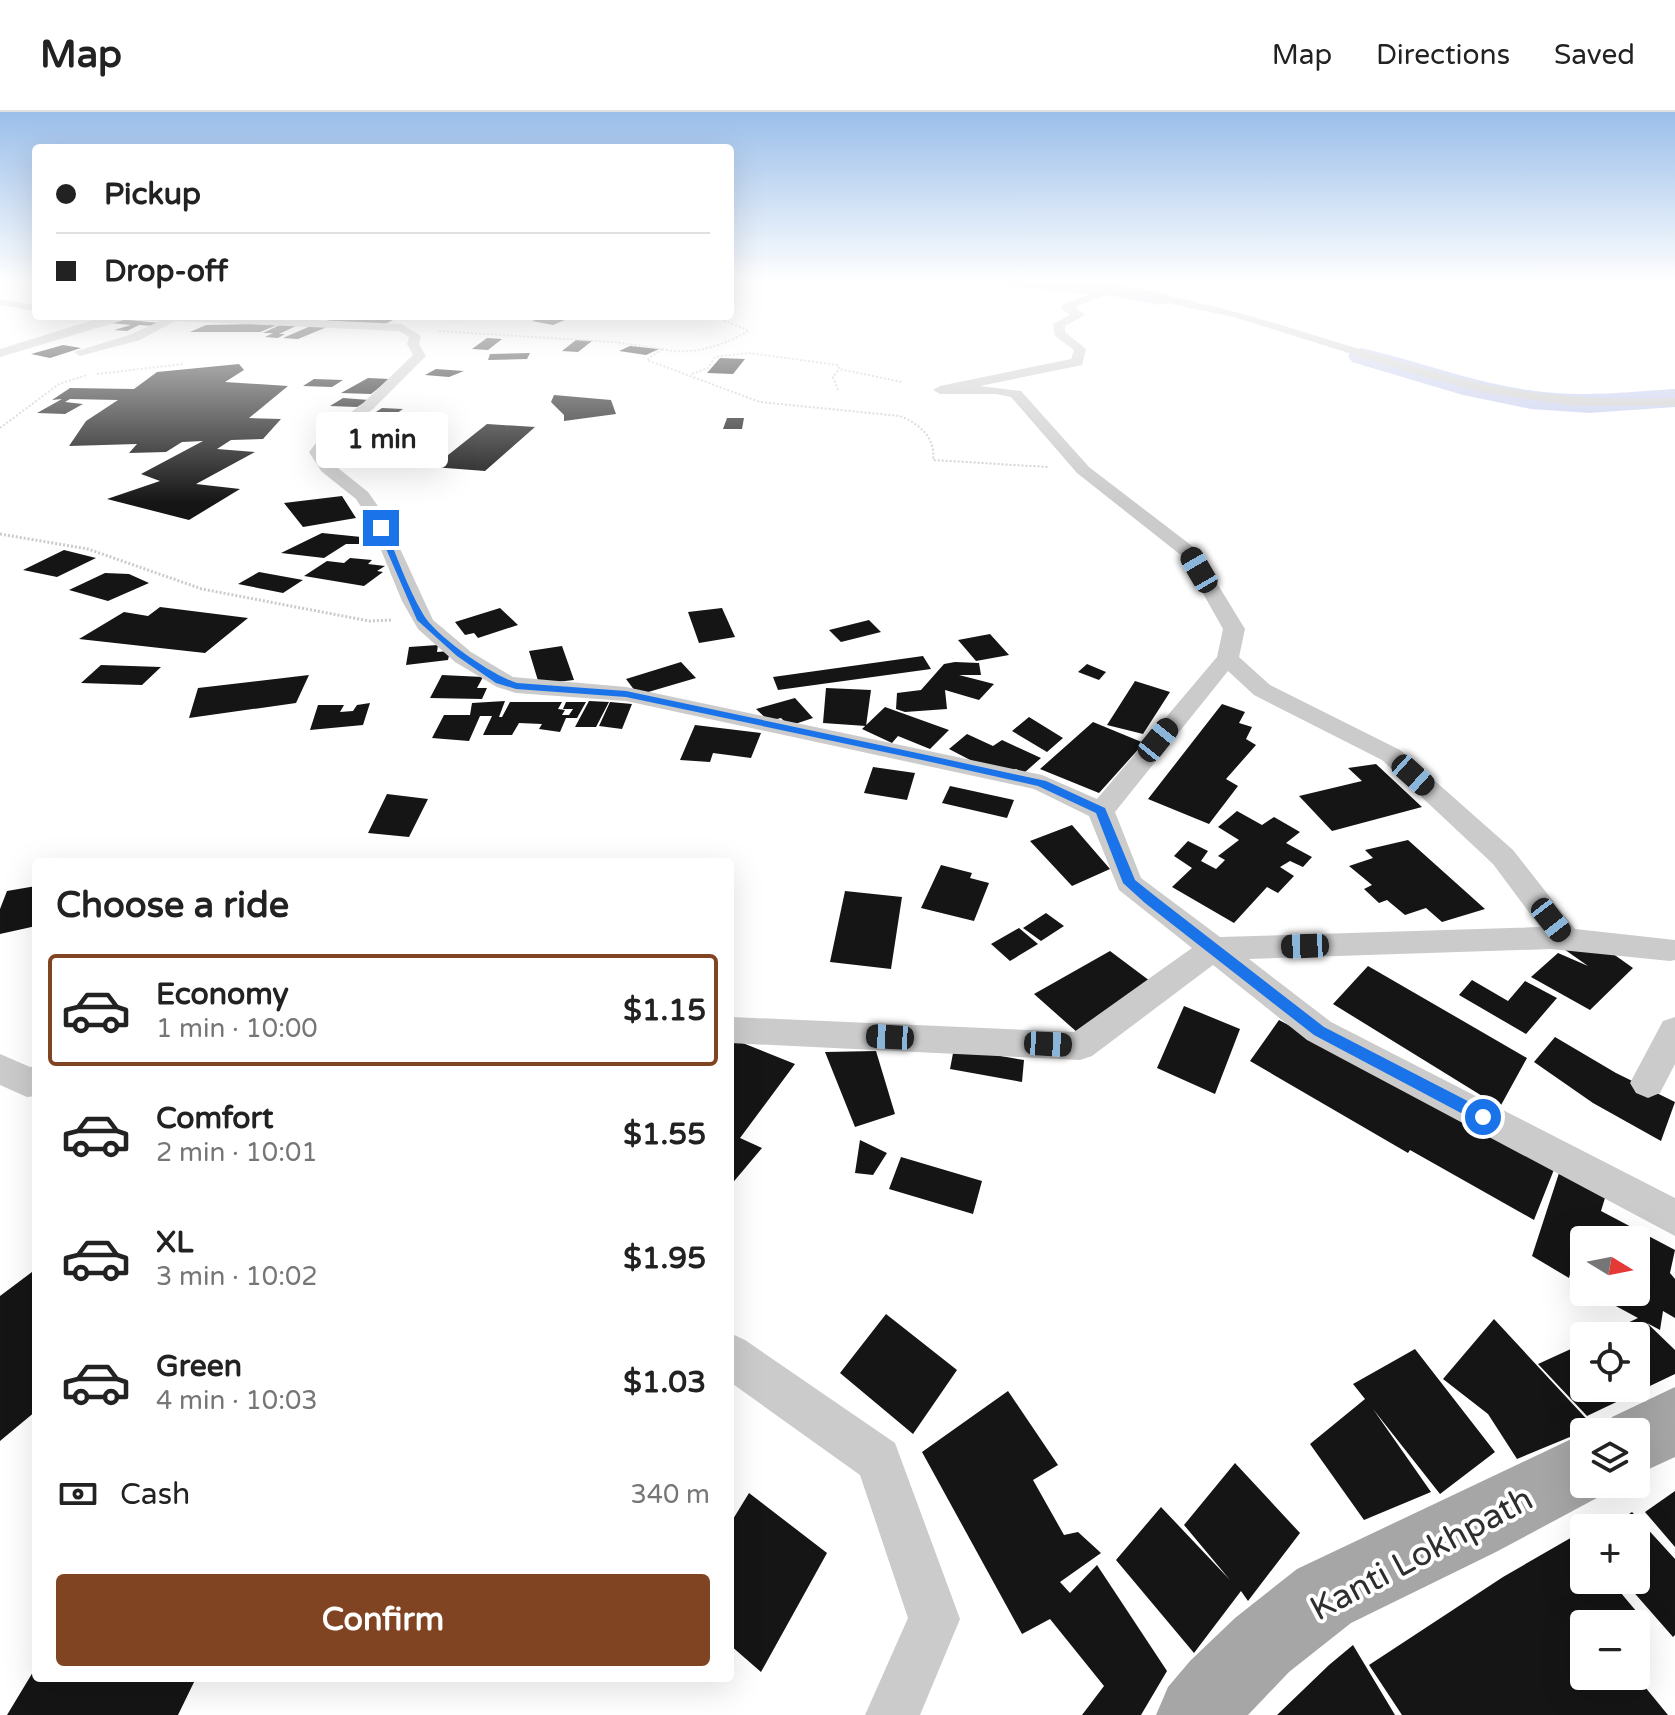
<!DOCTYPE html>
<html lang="en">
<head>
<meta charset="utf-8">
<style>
  :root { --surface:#fff; --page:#f2f2f2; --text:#222; --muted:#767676; --line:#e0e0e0; --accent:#804422 }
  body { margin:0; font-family:"Varela Round",sans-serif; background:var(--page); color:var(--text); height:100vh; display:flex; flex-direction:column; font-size:30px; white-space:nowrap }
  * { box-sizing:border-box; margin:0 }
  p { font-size:26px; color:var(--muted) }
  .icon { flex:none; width:44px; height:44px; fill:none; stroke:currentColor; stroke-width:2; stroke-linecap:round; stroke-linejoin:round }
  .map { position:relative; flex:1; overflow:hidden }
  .details { position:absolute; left:32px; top:746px; width:702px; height:824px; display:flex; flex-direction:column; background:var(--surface); border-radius:8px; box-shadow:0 8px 32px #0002 }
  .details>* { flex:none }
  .guide { position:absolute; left:32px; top:32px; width:702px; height:176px; border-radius:8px; box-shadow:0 8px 32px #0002; display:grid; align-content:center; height:176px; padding:0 24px; background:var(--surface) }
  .needle { width:52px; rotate:100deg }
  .tools { position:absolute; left:1570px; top:1114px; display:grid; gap:16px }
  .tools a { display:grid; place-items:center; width:80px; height:80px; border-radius:8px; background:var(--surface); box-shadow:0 8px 32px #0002; font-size:40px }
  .end { position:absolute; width:36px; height:36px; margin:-18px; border:10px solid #1a73e8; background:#fff; box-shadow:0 0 0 4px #fff }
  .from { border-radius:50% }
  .bubble { position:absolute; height:56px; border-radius:8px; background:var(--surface); box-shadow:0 8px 32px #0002; font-size:26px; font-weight:700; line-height:56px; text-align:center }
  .car { position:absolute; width:24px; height:48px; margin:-24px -12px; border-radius:10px; box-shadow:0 0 6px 2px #0007; background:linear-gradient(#222 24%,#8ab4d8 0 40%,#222 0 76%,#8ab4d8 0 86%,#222 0) }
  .guide b { display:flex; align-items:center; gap:28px; height:76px; font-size:30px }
  .guide b+b { border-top:2px solid var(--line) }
  .guide i { width:20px; height:20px; background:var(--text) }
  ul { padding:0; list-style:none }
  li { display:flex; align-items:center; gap:24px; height:112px; margin:0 16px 12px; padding:0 8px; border:4px solid transparent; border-radius:8px }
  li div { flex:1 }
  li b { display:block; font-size:30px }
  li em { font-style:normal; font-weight:700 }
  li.active { border-color:var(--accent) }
  li>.icon { width:72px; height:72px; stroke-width:1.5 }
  h2 { padding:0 24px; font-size:36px; line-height:96px }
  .pay { display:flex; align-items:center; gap:20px; height:88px; padding:0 24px; font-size:30px }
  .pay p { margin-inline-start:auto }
  .cta { display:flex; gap:16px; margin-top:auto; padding:16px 24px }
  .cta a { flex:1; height:92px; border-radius:8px; background:var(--accent); color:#fff; font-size:32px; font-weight:700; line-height:92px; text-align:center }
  header { display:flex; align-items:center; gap:48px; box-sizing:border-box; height:112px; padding:0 40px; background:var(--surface); border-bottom:2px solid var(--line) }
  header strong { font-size:38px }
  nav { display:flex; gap:44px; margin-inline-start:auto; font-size:28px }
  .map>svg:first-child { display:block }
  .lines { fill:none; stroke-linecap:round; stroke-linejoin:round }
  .river { fill:#c5ccee; fill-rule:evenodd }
  .building { fill:#151515 }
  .path-far1 { stroke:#cbcbcb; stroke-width:2; stroke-dasharray:2 2; stroke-linecap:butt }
  .path { stroke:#cbcbcb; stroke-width:3; stroke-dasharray:2 2; stroke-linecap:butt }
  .minor { fill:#cbcbcb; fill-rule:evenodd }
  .primary { fill:#a6a6a6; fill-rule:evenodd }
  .route { fill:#1a73e8 }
  .labels { text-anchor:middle; stroke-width:8; stroke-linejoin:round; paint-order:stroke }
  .near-street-label { font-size:34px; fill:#2e2e2e; stroke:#fff }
</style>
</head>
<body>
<header>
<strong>Map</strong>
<nav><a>Map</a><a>Directions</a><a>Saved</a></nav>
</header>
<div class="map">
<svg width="1675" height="1603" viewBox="0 0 1675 1603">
  <rect width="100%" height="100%" fill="#fff"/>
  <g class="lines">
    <!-- river -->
    <path class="river" d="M997,167H1078L1167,181L1171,186L1167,191L1159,193L1113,184L1008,174L1000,172Z
      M1362,236C1418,249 1471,270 1528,278C1577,286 1626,280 1675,277V295L1589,301L1531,297L1463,283L1352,250L1348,244L1352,238Z"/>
  </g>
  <!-- building -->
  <path class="building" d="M336,204H362L359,206L393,208L385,212L327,209Z
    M549,204H565L572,205L553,213L532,209Z
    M121,207L148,210L163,211L154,214L139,213L127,219L114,218L131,213L110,211Z
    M262,212L277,213L260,220H190L206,213Z
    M280,213L296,214L279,222H285L278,226L265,225L273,221H263Z
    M313,213L327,215L298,227L283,226Z
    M487,226L502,227L488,238L472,237Z
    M576,228L592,229L578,240L562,239Z
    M63,233L81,236L50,246L31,242Z
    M630,234L640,235L659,237L646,243L619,239Z
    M530,241L527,247L488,248L490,242Z
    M720,246L745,247L733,262L707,261Z
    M239,252L244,258L225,270L288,274L249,306L281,307L263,327L231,328L217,337L255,340L196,372L240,377L189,408L107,387L160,369L141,362L203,329L182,330L166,340L129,341L137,332L69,334L86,309L118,288L70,287L65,290L83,292L65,302L37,301L62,287L52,288L70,276L134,277L157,260Z
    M436,257L464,259L449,265L425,263Z
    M368,266L390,267L371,282L341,281Z
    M314,267L343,268L332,275L303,274Z
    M554,283L611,288L616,302L564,309V303L551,290Z
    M343,286L369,288L357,295L330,294Z
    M382,296L403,297L361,326L338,325Z
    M727,306H744L742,317H723Z
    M487,312L535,315L485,359L433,355Z
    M422,318L445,319L431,331L407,329Z
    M343,340L340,343L365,345L362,352L329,353L327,341Z
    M342,384L356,406L303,415L284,391Z
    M322,421L371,426L362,432H346L324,446L281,441Z
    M64,438L96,446L57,465L23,458Z
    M350,446L372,448L368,452L385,454L377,459L383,460L364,474L304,464L327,449L344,451Z
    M259,460L303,468L283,481L238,472Z
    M105,461L129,462L149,471L108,489L69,478Z
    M160,495L248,506L205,541L79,527L124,500L148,504Z
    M500,496L518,513L478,526L474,521L465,523L455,510Z
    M722,496L735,525L699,531L688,500Z
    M869,508L881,520L841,530L829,518Z
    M990,522L1009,543L976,549L958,528Z
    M438,533L437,540L450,539L448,548L406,553L409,535Z
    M562,534L574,568L539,572L529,539Z
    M923,544L931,557L778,578L773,565Z
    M681,550L696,566L638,583L626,567Z
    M955,550L979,551L981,563H959L994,572L979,588L945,578L947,597L905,600L896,597L897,581L921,578L944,552Z
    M1087,552L1106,560L1099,568L1078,560Z
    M101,553L161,555L142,573L81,571Z
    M309,563L296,591L189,606L198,576Z
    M442,563L483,565L477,576H487L482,587L430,586Z
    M1135,569L1170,580L1143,622L1107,613Z
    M826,576L871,578L866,614L823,611Z
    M795,586L813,606L789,614L781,606L769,609L756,597Z
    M505,589L499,605H502L510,590H562L558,597L565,598L562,603H569L573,597H563L566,590H586L577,606H566L560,620L539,617L542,612L519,611L512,623H483L492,604H480L469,629L432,626L444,603H470L472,591Z
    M589,589L609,590L596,615H575Z
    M610,590L632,592L622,617L599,614Z
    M370,591L363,613L310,618L318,593H344L340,600L353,599L357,593Z
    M1222,592L1245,600L1239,611L1252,615L1246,627L1256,633L1226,667L1238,674L1209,712L1148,687Z
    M885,595L949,618L930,637L898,624L892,631L862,617Z
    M1029,605L1063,626L1047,640L1012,619Z
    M1093,610L1144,631L1099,681L1040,657Z
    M695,613L761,621L751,646L713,641L710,650L680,648Z
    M967,622L993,634L1002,628L1041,646L1024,661L1016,657L1005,660L974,650L949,637Z
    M1376,652L1422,695L1332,719L1299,684L1362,669L1348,656Z
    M873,655L915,661L907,688L864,681Z
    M950,674L1014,688L1007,706L942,691Z
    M387,682L428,687L409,725L368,721Z
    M1237,699L1262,713L1274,705L1300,720L1286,731L1312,745L1303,755L1290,749L1280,755L1294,764L1278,781L1267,775L1234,811L1172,775L1192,756L1174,744L1188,729L1208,739L1201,749L1216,757L1225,748L1218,744L1239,728L1218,715Z
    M1072,713L1110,757L1072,774L1030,729Z
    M1408,728L1485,797L1442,810L1426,796L1405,803L1387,788L1379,791L1364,777L1372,773L1349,754L1373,746L1365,738Z
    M941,753L972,761L970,766L989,771L974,809L921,796Z
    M36,774V814L0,822V797L7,779Z
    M845,779L902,785L891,857L830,850Z
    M1046,801L1064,814L1041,829L1023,816Z
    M1019,816L1038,832L1010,849L991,832Z
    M1602,834L1633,856L1590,898L1531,865L1558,841L1588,854L1561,835Z
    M1110,839L1154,872L1078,921L1034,882Z
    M1368,854L1527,946L1500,995L1333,892Z
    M1472,868L1508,889L1525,869L1557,886L1526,922L1459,883Z
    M1184,894L1240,917L1215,982L1157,956Z
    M1279,908L1555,1055L1534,1108L1410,1038L1408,1041L1250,949Z
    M1555,925L1616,961L1675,990L1661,1029L1593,991L1534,950Z
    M730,926L795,952L740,1026L762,1036L730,1074Z
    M954,936L1024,948L1022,970L950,957Z
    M876,939L895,1002L855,1015L825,940Z
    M860,1028L887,1041L873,1063L855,1061Z
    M901,1045L982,1069L973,1102L889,1077Z
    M1559,1061L1605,1086L1601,1099L1675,1138L1670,1161L1675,1167V1206L1663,1199L1660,1218L1647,1211L1675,1238V1262L1587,1304L1538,1252L1584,1231V1276H1636V1224H1600L1638,1206L1590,1180H1636V1128H1587L1580,1125L1569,1166L1532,1144Z
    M36,1157V1299L0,1329V1184Z
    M886,1202L957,1258L913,1322L840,1261Z
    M1494,1207L1594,1315L1517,1347L1488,1302L1443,1267Z
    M1415,1237L1495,1340L1440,1382L1373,1297L1431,1380L1364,1408L1310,1332L1365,1287L1353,1272Z
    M1008,1279L1058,1353L1033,1368L1064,1423L1078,1420L1101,1441L1060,1470L1070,1481L1097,1453L1167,1559L1141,1603H1082L1104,1574L1050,1507L1022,1522L922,1340Z
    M1235,1351L1300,1421L1248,1489L1241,1479L1194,1541L1116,1448L1161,1395L1230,1468L1184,1413Z
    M1675,1379V1435L1645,1400Z
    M749,1381L827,1441L761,1560L730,1533V1412Z
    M1632,1400L1675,1447V1523L1673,1525L1623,1468H1636V1416H1609Z
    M1574,1424L1584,1436V1468H1610L1642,1506L1638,1512H1584V1564H1636L1668,1603H1402L1369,1553L1503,1465Z
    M1353,1533L1395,1603H1277L1329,1553Z
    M36,1555V1566H196L178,1603H7Z"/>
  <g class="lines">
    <!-- path-far1 -->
    <path class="path-far1" d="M455,208L466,204
      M439,219L614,230L662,237L647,248L760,290L900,304C919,312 936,325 933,348L1048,355
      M662,237C693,244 721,234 749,219L714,204
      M97,262L183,252
      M692,262L708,256L715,245L749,241L838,253L839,257L902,270
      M838,278L833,265L839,257
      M0,316L59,272L87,263"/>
    <!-- path -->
    <path class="path" d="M0,422L88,437L202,477L369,509L392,508"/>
    <!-- minor -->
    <path class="minor" d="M1029,167C1065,165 1102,172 1136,178C1247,196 1350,238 1458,266C1530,284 1601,289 1675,286V294H1577L1486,281L1418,263L1234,205L1122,182L1113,180L1075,195L1085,203L1065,214V220L1086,237L1082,253L980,274L1021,279L1089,355L1196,437L1245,517L1239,545L1270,573L1400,638L1513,738L1575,817L1675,828V848L1670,849L1551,837L1249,847L1331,910L1675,1086V1124L1307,928L1213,853L1092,944L1080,948L730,931L732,905L1074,920L1192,836L1119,778L1089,704L1034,677L626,589L516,581L497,575L455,550L418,517L402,489L367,404L356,387L321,359L309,340L324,321L363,291L413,243L407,232L409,225L399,219L175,209L140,228L80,244L74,240L132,222L160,209L124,208L0,245V237L106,204H224L402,212L421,224L419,232L426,244L373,297L334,327L325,340L333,352L368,380L385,404L433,508L471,540L513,565L626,575L1042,663L1097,687L1217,545L1223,517L1182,444L1077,361L1011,285L996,282H940L933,278L940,274L1071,247L1074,238L1055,224L1053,212L1070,203L1062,197V193L1099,178ZM1228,559L1254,583L1382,648L1493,752L1540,815L1220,825L1141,766L1115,700Z
      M0,187L36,193V199L0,193Z
      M1675,905V952L1660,981L1648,986L1636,981L1630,971L1663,909Z
      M0,942L30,955L36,954V984L27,985L0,973Z
      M730,1221L745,1228L895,1331L960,1507L920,1603H865L908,1506L860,1363L730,1270Z"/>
    <!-- primary -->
    <path class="primary" d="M1675,1275V1345L1636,1363V1320H1606L1612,1305Z
      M1584,1321V1372H1612L1608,1380L1496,1440L1351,1511L1289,1560L1248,1603H1156L1168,1575L1190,1549L1235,1506L1297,1457Z"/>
  </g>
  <!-- sky -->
  <linearGradient id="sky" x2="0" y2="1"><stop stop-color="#9abeea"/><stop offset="0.43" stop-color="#fff"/><stop offset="1" stop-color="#fff" stop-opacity="0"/></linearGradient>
  <rect width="1675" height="391" fill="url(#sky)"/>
  <!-- route -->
  <path class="route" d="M381,414L385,416C397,444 407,475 423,502C435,524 493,564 517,571L626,579L922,642L1046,669L1105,696L1135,768L1155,784L1324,915L1489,1000V1010H1478L1314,923L1145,791L1123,771L1096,701L1038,674L922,648L626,585L516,577L496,571L457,544L417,508L377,416Z"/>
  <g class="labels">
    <!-- near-street labels -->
    <g class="near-street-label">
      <text transform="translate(1421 1441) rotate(-28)" y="12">Kanti Lokhpath</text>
    </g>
  </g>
</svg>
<div class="tools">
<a><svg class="needle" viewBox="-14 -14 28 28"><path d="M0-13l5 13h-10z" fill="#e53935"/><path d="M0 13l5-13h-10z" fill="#767676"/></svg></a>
<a><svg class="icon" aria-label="locate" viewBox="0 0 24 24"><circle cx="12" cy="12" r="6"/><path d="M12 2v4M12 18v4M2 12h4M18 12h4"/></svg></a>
<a><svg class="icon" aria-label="layers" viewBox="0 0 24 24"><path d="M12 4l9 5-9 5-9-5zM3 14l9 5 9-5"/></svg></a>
<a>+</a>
<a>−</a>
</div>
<i class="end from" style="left:1483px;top:1005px"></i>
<i class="end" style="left:381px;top:416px"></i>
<div class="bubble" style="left:316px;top:300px;width:132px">1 min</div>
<i class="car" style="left:1199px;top:458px;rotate:330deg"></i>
<i class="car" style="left:1158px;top:628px;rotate:39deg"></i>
<i class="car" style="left:1413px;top:663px;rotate:132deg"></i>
<i class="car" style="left:1551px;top:808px;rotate:142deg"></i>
<i class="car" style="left:1305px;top:834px;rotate:268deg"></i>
<i class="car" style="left:890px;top:925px;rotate:273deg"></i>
<i class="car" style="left:1048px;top:932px;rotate:93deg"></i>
<div class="guide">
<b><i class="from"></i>Pickup</b>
<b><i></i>Drop-off</b>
</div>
<section class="details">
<h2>Choose a ride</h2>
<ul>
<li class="active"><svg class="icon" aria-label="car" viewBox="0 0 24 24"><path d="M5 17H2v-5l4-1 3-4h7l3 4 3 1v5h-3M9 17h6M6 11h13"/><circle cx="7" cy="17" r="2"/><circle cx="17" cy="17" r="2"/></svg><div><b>Economy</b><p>1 min · 10:00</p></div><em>$1.15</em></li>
<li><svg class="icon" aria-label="car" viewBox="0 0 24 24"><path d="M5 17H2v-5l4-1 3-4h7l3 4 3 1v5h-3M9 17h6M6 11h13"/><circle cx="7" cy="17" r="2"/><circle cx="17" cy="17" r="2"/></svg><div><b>Comfort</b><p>2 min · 10:01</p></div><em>$1.55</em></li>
<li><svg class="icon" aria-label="car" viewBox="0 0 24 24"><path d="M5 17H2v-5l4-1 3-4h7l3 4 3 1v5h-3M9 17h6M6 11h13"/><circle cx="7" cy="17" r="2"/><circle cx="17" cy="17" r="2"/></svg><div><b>XL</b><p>3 min · 10:02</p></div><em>$1.95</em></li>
<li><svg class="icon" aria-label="car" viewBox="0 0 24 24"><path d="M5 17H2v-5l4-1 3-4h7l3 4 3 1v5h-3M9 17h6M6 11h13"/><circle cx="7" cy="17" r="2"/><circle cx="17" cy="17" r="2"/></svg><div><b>Green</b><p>4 min · 10:03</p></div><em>$1.03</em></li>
</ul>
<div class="pay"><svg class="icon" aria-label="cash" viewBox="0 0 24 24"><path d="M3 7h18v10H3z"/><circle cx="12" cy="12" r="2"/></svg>Cash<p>340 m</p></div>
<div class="cta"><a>Confirm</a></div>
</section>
</div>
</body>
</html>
